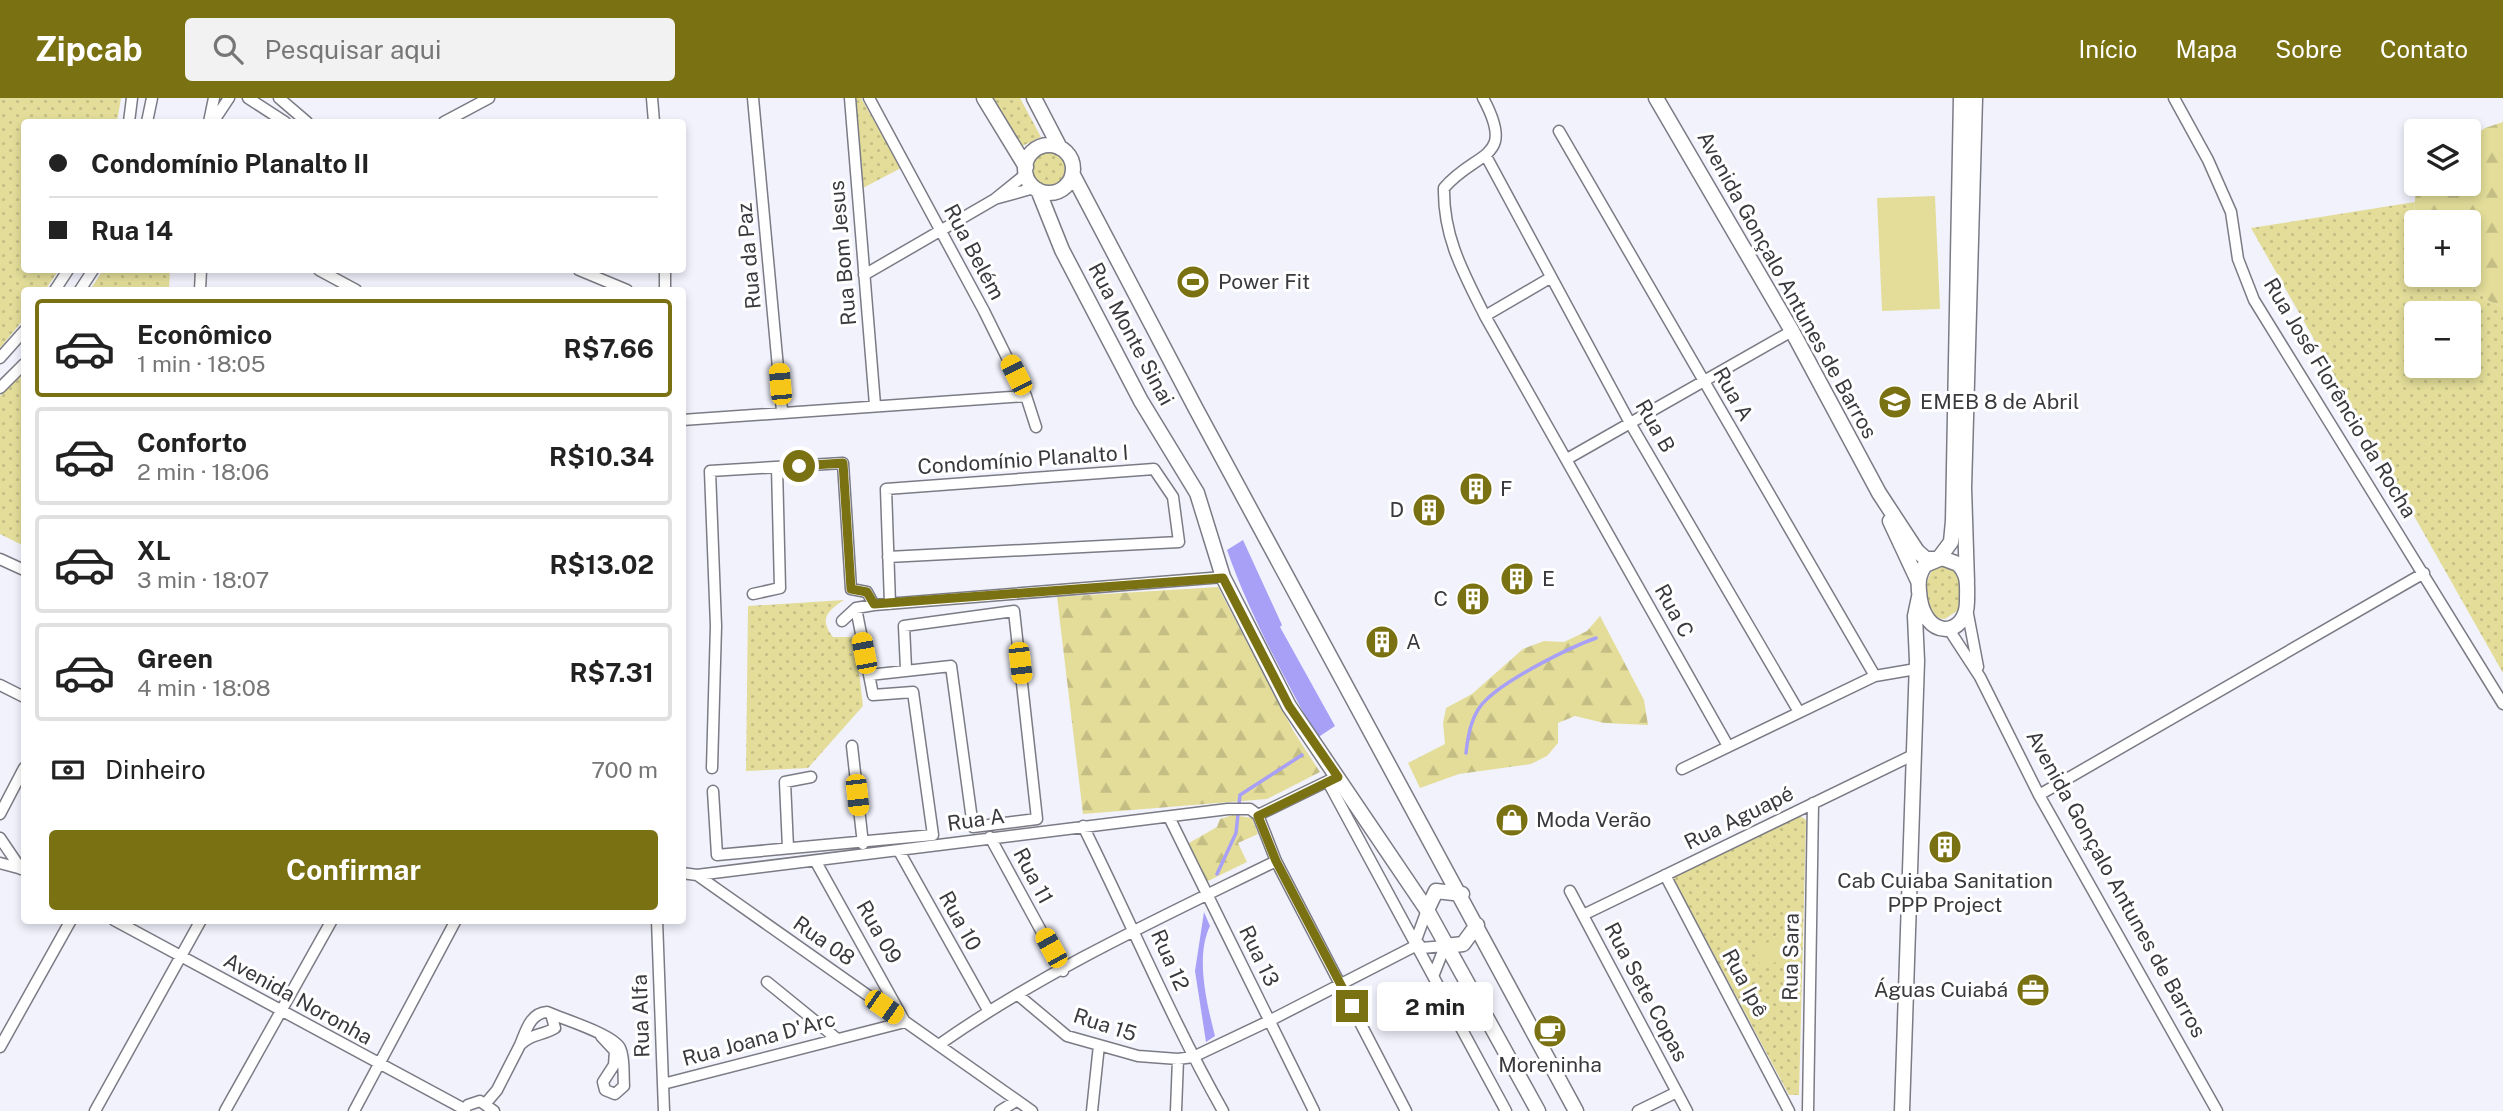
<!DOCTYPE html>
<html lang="pt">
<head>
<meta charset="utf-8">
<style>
  :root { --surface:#fff; --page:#f2f2f2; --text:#222; --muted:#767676; --line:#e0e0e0; --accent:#7a7112 }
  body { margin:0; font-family:"Public Sans",sans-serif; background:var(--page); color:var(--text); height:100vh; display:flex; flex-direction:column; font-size:26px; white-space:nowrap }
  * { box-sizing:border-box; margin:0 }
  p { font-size:23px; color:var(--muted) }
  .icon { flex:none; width:38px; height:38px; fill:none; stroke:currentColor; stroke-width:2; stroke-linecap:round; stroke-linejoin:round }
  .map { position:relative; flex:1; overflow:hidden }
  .drawer { position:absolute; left:21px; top:189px; width:665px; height:637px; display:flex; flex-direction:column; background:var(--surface); border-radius:7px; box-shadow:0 4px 10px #0003 }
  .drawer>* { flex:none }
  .guide { position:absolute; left:21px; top:21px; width:665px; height:154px; border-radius:7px; box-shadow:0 4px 10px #0003; display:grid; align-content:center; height:154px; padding:0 28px; background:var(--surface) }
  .fabs { position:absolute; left:2404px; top:21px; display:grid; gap:14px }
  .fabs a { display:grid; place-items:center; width:77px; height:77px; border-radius:7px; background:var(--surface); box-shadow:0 4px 10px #0003; font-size:35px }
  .end { position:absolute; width:32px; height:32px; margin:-16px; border:9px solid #7a7112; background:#fff; box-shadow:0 0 0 4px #fff }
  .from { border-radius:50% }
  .bubble { position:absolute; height:49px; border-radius:7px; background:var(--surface); box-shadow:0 4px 10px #0003; font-size:23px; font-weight:700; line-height:49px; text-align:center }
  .car { position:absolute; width:21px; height:42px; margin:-21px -10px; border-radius:9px; box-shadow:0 0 5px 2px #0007; background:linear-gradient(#f5c518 24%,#345 0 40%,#f5c518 0 76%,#345 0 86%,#f5c518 0) }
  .guide b { display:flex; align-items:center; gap:24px; height:66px; font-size:26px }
  .guide b+b { border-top:2px solid var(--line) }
  .guide i { width:18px; height:18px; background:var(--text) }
  ul { padding:12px 0 0; list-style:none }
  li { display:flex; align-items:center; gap:21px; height:98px; margin:0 14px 10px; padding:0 14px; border:4px solid var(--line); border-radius:7px }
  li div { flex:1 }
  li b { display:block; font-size:26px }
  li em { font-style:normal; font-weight:700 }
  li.on { border-color:var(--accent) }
  li>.icon { width:63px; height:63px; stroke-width:1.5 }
  .pay { display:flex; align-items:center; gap:18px; height:77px; padding:0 28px; font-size:26px }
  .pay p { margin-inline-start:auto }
  .button { display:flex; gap:14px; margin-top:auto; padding:14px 28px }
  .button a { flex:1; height:80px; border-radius:7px; background:var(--accent); color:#fff; font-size:28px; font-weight:700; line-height:80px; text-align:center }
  header { display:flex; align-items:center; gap:42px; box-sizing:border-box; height:98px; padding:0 35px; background:var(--accent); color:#fff }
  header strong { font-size:33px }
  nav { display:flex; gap:38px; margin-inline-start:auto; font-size:24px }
  .search { width:490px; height:63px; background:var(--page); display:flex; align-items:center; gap:18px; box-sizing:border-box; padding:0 24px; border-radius:7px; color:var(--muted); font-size:26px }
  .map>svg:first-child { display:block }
  .grass { fill:url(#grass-dots); fill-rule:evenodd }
  .forest { fill:url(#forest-firs) }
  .garden { fill:#e3dd99 }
  .water { fill:#a7a0f6 }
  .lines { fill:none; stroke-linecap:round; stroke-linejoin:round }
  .stream { stroke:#a7a0f6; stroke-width:3.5 }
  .minor-casing { stroke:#7b7b85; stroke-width:13 }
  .major-casing { stroke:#7b7b85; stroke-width:17 }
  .minor { stroke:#fff; stroke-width:10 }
  .major { stroke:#fff; stroke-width:14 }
  .route { stroke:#7a7112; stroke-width:9 }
  .labels { text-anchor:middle; stroke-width:6; stroke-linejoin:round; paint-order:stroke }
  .street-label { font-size:21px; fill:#39393e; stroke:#fff }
  .poi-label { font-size:21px; fill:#39393e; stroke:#fff; text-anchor:start }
</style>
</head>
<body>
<header>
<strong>Zipcab</strong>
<div class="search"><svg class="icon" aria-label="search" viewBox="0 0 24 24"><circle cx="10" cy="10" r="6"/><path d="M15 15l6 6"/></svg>Pesquisar aqui</div>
<nav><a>Início</a><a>Mapa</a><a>Sobre</a><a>Contato</a></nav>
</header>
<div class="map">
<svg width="2503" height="1013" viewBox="0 0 2503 1013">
  <defs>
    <pattern id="grass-dots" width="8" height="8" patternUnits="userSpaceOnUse" patternTransform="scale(1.75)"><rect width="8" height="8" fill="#e3dd99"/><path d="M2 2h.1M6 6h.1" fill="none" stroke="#c4be85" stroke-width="1.8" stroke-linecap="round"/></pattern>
    <pattern id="forest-firs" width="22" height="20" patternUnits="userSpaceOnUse" patternTransform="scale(1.75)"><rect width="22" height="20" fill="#e3dd99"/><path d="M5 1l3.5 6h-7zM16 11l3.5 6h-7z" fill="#c4be85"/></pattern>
  </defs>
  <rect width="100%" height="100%" fill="#f2f2fd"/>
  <!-- grass -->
  <path class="grass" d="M0,0H121L117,24H24V172H59L45,192H24V221L0,250Z
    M854,0H861L901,70L861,91Z
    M990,0H1020L1041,39L1018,50Z
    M1032 71a17 17 0 1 1 34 0a17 17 0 1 1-34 0Z
    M2415,104L2413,128L2417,133V177H2458L2489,203L2503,209V575L2251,130ZM2417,215H2469V268H2417Z
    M103,172H170L169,192H90Z
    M24,275V448L0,436V298Z
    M1939,465L1952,469L1960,478V511L1945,521C1918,521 1921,479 1939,465Z
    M844,502C827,513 819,521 833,539H855L863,608L808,670L746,673L748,508Z
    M1800,718L1806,722L1799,997H1789L1672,778Z"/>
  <!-- forest -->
  <path class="forest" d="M2503,24V209L2489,203L2458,177H2469V124H2417V133L2413,128L2416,90L2469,86V41L2485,30Z
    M1218,489L1294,634L1320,674L1267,701L1083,716L1057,499Z
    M1600,518L1644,602L1648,627L1604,625L1575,618L1558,625V645L1547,658L1531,666L1459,676L1420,690L1408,665L1445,646L1443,625L1446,610L1472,596L1523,551L1544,543L1564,544L1587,533Z
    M1233,717L1252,720L1258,736L1238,745L1247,764L1206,784L1189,745L1217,729L1220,721Z"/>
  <!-- garden -->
  <path class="garden" d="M1935,98L1940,211L1882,213L1877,100Z
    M1792,839L1797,859L1760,868L1756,847Z"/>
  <!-- water -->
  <path class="water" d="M1243,442L1282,527L1280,529L1335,628L1317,640C1284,578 1250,518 1227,452Z
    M1204,814L1210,828C1195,859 1207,906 1215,938L1206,944L1195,873Z"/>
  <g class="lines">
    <!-- stream -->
    <path class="stream" d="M1466,655C1468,636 1472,614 1487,601C1509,580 1568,550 1596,540
      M1217,776L1236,735L1240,697L1302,657"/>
    <defs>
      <path id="minor" d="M248,0L285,24
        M279,0L307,24
        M652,0L654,24
        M753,0L782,313
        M850,0L875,307
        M869,0L984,213L1026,298L1036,329
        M1483,0C1517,63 1476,52 1444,90C1443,139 1464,176 1485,218L1728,648
        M2174,0L2208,62L2231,114L2238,161L2254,202L2503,606
        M129,24L132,0
        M147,24L152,0
        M209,24L214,0
        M213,24L229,0
        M444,24L489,0
        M1559,33L1875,578
        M1486,58L1630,325L1799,614
        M998,100L1034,90
        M319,172L356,192
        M579,172L627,192
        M864,177L995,101L1026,76
        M55,192L68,172
        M80,192L93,172
        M200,192L201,172
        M665,192V172
        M1485,218L1550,180
        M0,260L24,233
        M0,290L24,266
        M682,322L1026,298
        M1567,361L1792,233
        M888,459L1179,444L1173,399L1154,371L886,391L890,506
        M0,461L24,472
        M753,496L780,490L777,369
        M1967,511L1978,569
        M842,523L856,510L874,507L1223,479
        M1948,530L1980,579L2039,697L2217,1013
        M869,577L951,568L973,729L1037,721L1014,513L904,528L906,571
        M0,587L24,599
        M852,648L863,746
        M712,670L716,528L710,373L843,365L851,491L867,494L874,507
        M1682,671L1875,578L1916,571
        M1328,684L1506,1013
        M713,693L717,757L933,737L913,594L873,597L856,510
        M2039,697L2424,475
        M0,716L24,670
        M1258,717L1276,763L1406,1013
        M1258,717L1334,680
        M1169,719L1314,1013
        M1083,728C1130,822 1171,921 1223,1013
        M990,739L1063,873
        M0,740L21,771
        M788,750L785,684L811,679
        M899,753L988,912
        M816,764L905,924
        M0,765L22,771
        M682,775L697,777L1228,711H1250L1258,717
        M697,777L1032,1013
        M1665,777L1789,1013
        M1570,793L1687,1013
        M1583,817L1913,657
        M114,822L464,1011
        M657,822L664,1013
        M1416,842L1427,812
        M1421,850L1445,848L1434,876
        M767,884L836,940
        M1018,897L1067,938L1138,958L1178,961L1193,959L1269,923L1419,846
        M551,916L555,930C542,938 532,935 520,947C526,933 530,915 547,914C562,921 613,936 620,950C625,960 623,977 624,988L615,996L605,992L603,984L614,967L615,953L601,938
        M940,946C1044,873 1162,819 1276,763
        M0,949L71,822
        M663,986L905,924
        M486,1005L497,992L520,947
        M95,1013L201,822
        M225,1013L332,822
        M354,1013L456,822
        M463,1013L468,1007L480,1003L494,1013
        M1000,1013L1016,1003
        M1092,1013L1099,947
        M1176,1013L1178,961
        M1638,1013L1677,994
        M1808,1013L1813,705"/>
      <path id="major" d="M984,0L1026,69
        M1034,0L1060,50
        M1656,0L1792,233L1879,395L1917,453L1926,461H1937
        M1025 71a24 24 0 1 1 48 0a24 24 0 1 1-48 0Z
        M1073,77L1196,311L1576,1013
        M1038,92L1062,152L1141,303L1197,395L1223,479L1289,608L1427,812L1538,1013
        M1890,423L1918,483
        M1939,460L1951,444L1953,423L1961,0
        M1942,460L1958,466C1969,477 1967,488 1967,502C1968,540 1922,544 1919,493C1918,482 1919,476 1925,467Z
        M1967,484L1964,390L1975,0
        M1427,812L1436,793L1462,796
        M1445,848L1463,846L1477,827
        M1902,1013L1917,563L1915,518L1919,499"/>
    </defs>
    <!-- minor casing -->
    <use href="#minor" class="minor-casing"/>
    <!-- major casing -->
    <use href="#major" class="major-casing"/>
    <!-- minor -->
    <use href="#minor" class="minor"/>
    <!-- major -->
    <use href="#major" class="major"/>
  </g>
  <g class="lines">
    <!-- route -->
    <path class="route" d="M799,368L843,365L851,491L867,494L874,506L1223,480L1289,608L1338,679L1258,718L1276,763L1352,908"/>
  </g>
  <!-- icons -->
  <defs>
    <symbol id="stadium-disc" viewBox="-11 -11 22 22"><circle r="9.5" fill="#7a7112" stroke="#fff"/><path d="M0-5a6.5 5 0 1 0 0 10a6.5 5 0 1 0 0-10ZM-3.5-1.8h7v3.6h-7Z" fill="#fff"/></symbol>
    <symbol id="school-disc" viewBox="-11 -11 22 22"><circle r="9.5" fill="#7a7112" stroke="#fff"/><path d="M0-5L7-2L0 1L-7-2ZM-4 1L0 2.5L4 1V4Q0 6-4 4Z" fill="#fff"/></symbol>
    <symbol id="building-disc" viewBox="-11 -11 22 22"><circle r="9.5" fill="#7a7112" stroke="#fff"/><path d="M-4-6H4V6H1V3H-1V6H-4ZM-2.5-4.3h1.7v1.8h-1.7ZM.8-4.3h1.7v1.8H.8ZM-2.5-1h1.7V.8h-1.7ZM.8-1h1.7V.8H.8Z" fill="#fff"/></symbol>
    <symbol id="shop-disc" viewBox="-11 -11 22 22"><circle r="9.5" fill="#7a7112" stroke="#fff"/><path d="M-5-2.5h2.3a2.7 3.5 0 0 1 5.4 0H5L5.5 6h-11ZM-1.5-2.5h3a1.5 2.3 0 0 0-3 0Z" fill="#fff"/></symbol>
    <symbol id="office-disc" viewBox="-11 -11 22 22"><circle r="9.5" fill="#7a7112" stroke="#fff"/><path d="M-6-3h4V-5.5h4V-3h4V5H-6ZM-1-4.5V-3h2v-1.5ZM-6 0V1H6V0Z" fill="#fff"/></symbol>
    <symbol id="cafe-disc" viewBox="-11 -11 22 22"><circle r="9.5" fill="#7a7112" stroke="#fff"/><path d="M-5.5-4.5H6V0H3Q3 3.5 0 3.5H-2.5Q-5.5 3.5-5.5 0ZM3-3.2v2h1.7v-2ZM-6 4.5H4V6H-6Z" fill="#fff"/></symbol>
  </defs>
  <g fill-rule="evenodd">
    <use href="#stadium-disc" x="1174" y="165" width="38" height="38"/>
    <use href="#school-disc" x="1876" y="285" width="38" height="38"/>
    <use href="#building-disc" x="1457" y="372" width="38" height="38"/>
    <use href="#building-disc" x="1410" y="393" width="38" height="38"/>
    <use href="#building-disc" x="1498" y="462" width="38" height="38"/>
    <use href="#building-disc" x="1454" y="482" width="38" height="38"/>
    <use href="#building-disc" x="1363" y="525" width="38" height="38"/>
    <use href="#shop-disc" x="1493" y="703" width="38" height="38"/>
    <use href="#building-disc" x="1926" y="730" width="38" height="38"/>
    <use href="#office-disc" x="2014" y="873" width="38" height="38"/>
    <use href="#cafe-disc" x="1531" y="914" width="38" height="38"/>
  </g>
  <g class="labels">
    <!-- street labels -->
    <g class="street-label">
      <text transform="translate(974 154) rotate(62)" y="7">Rua Belém</text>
      <text transform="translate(843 155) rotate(-95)" y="7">Rua Bom Jesus</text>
      <text transform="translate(749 158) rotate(-95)" y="7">Rua da Paz</text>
      <text transform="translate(1787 187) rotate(61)" y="7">Avenida Gonçalo Antunes de Barros</text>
      <text transform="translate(1131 236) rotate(62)" y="7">Rua Monte Sinai</text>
      <text transform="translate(1733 296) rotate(60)" y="7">Rua A</text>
      <text transform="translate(2340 300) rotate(59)" y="7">Rua José Florêncio da Rocha</text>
      <text transform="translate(1655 328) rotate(60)" y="7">Rua B</text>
      <text transform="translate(1023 362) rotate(-4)" y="7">Condomínio Planalto I</text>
      <text transform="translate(1674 513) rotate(61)" y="7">Rua C</text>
      <text transform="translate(1739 720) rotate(-26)" y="7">Rua Aguapé</text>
      <text transform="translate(976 722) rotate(-8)" y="7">Rua A</text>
      <text transform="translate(1033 778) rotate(62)" y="7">Rua 11</text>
      <text transform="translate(2116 786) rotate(61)" y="7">Avenida Gonçalo Antunes de Barros</text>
      <text transform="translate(960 823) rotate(61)" y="7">Rua 10</text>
      <text transform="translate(879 834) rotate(60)" y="7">Rua 09</text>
      <text transform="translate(824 843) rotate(35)" y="7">Rua 08</text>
      <text transform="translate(1259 858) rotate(64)" y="7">Rua 13</text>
      <text transform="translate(1791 859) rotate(-89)" y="7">Rua Sara</text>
      <text transform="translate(1170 862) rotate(66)" y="7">Rua 12</text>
      <text transform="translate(1745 885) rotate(62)" y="7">Rua Ipê</text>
      <text transform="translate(1646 894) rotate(62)" y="7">Rua Sete Copas</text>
      <text transform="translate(298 901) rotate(29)" y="7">Avenida Noronha</text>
      <text transform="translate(641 918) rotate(-92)" y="7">Rua Alfa</text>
      <text transform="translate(1105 927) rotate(18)" y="7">Rua 15</text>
      <text transform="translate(759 941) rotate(-15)" y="7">Rua Joana D'Arc</text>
    </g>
    <!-- poi labels -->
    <g class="poi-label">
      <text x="1218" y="191">Power Fit</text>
      <text x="1920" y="311">EMEB 8 de Abril</text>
      <text x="1500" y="398">F</text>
      <text x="1404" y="419" text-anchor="end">D</text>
      <text x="1542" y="488">E</text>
      <text x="1448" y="508" text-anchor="end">C</text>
      <text x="1406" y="551">A</text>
      <text x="1536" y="729">Moda Verão</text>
      <text x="1945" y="790" text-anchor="middle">Cab Cuiaba Sanitation<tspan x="1945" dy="24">PPP Project</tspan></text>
      <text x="2008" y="899" text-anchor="end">Águas Cuiabá</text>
      <text x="1550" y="974" text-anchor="middle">Moreninha</text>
    </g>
  </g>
</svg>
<div class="fabs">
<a><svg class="icon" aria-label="layers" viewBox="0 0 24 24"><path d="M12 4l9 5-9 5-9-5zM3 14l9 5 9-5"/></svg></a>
<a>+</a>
<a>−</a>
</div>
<i class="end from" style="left:799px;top:368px"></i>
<i class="end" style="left:1352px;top:908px"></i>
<div class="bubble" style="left:1377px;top:884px;width:116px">2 min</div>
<i class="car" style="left:1016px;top:277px;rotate:333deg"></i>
<i class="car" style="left:780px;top:286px;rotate:355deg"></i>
<i class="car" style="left:864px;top:555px;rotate:349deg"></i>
<i class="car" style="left:1020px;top:565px;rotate:173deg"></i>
<i class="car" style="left:857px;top:697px;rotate:174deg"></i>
<i class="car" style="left:1051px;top:850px;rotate:331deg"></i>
<i class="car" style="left:884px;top:909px;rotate:125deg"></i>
<div class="guide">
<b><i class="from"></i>Condomínio Planalto II</b>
<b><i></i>Rua 14</b>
</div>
<section class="drawer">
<ul>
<li class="on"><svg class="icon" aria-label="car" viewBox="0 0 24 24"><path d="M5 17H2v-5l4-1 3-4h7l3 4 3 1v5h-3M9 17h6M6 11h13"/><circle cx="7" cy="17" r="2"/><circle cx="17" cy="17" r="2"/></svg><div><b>Econômico</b><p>1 min · 18:05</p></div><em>R$7.66</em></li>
<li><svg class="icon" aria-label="car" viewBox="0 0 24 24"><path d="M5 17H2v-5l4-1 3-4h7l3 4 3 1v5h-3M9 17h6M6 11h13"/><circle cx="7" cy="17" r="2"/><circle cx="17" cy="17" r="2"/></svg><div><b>Conforto</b><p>2 min · 18:06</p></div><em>R$10.34</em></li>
<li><svg class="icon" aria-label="car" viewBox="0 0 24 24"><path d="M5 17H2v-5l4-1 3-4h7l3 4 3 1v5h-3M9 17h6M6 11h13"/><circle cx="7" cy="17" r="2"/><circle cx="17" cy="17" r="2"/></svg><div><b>XL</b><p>3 min · 18:07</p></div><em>R$13.02</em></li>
<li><svg class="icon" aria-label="car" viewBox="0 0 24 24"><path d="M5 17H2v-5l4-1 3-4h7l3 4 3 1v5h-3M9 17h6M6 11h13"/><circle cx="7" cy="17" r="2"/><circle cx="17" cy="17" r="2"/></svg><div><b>Green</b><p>4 min · 18:08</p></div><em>R$7.31</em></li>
</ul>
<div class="pay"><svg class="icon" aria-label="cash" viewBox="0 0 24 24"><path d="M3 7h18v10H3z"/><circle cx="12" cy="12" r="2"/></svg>Dinheiro<p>700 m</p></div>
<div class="button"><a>Confirmar</a></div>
</section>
</div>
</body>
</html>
